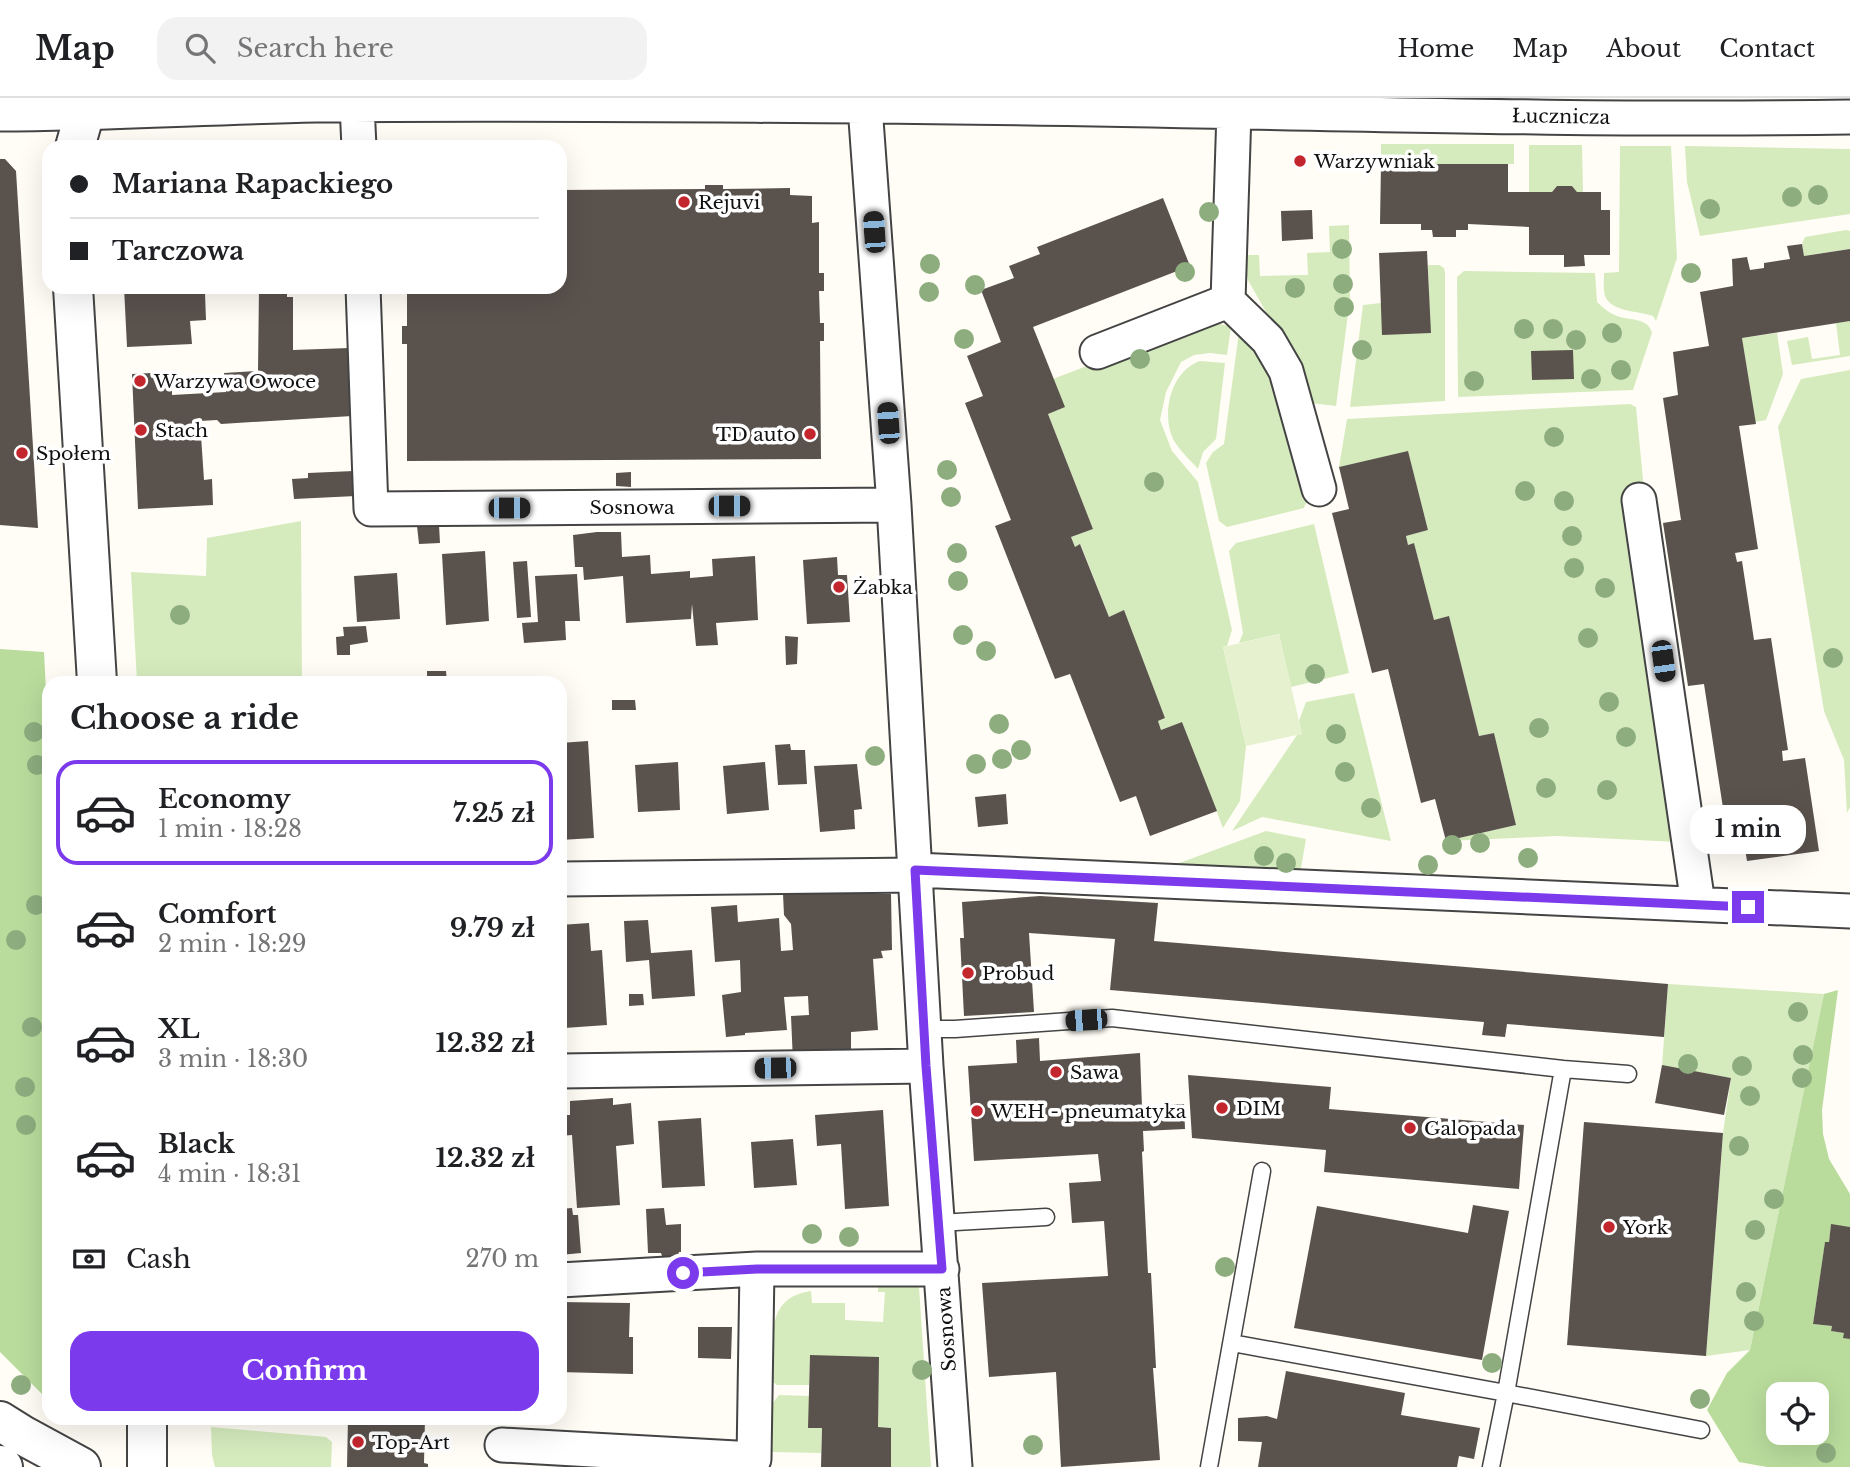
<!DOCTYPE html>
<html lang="en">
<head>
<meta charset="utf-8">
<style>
  :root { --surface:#fff; --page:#f2f2f2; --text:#202124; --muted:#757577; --line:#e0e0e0; --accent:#7c3aed }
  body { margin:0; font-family:"Libre Baskerville",serif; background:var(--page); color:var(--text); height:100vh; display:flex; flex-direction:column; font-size:26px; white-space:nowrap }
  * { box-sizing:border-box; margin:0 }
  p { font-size:23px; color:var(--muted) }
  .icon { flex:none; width:38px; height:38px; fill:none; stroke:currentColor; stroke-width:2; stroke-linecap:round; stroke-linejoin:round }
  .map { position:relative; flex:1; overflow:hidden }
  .side { position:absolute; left:42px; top:578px; width:525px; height:749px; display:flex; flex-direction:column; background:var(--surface); border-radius:21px; box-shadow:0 7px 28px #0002 }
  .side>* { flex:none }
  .hud { position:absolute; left:42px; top:42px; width:525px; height:154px; border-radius:21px; box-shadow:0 7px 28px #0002; display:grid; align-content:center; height:154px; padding:0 28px; background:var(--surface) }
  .controls { position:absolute; left:1766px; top:1284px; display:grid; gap:14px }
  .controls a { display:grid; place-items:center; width:63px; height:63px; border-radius:14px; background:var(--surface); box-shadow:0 7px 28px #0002; font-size:35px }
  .end { position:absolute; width:32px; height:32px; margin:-16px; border:9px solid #7c3aed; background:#fff; box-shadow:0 0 0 4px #fff }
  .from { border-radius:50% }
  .bubble { position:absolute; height:49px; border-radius:21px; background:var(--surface); box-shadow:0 7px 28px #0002; font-size:23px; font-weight:700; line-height:49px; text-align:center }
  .car { position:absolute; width:21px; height:42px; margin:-21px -10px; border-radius:9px; box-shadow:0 0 5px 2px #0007; background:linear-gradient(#222 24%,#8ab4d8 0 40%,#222 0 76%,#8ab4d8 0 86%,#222 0) }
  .hud b { display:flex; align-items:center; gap:24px; height:66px; font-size:26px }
  .hud b+b { border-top:2px solid var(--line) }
  .hud i { width:18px; height:18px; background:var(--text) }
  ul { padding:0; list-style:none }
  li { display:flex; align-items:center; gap:21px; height:105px; margin:0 14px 10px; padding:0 14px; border:4px solid transparent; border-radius:21px }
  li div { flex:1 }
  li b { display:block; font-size:26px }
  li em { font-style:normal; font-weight:700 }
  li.on { border-color:var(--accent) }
  li>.icon { width:63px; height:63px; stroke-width:1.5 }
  h2 { padding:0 28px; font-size:32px; line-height:84px }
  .pay { display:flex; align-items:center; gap:18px; height:77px; padding:0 28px; font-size:26px }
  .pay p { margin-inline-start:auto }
  .cta { display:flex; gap:14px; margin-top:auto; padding:14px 28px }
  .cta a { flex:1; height:80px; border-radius:21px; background:var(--accent); color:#fff; font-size:28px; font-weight:700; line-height:80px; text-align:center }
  header { display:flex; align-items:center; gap:42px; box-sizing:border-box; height:98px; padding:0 35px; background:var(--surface); border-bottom:2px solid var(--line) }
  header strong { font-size:33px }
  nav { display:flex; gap:38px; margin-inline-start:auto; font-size:24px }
  .search { width:490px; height:63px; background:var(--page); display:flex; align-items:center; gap:18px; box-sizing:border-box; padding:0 24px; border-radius:21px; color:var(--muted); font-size:26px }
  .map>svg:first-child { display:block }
  .green { fill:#d5ebbd }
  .forest { fill:#b9dc9c; fill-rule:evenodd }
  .pitch { fill:#e6f2cf }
  .building { fill:#5a524d }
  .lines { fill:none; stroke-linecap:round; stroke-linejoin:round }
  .service-casing { stroke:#444; stroke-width:19 }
  .minor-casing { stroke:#444; stroke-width:37 }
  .tertiary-casing { stroke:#444; stroke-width:42 }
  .service { stroke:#fff; stroke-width:16 }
  .minor { stroke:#fff; stroke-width:33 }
  .tertiary { stroke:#fff; stroke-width:38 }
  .tree { fill:#8dad7f }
  .route { stroke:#7c3aed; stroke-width:9 }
  .poi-dot { fill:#c4262e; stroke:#fff; stroke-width:2.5 }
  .labels { text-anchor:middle; stroke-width:7; stroke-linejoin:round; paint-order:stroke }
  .street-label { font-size:19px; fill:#111; stroke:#fff }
  .poi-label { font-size:19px; fill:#111; stroke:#fff; text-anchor:start }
</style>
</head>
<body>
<header>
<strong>Map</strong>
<div class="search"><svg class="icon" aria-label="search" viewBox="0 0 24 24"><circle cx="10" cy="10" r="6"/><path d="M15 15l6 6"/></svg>Search here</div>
<nav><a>Home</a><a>Map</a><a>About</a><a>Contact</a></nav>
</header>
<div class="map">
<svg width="1850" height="1369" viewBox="0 0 1850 1369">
  <rect width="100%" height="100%" fill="#fffdf5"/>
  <!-- green -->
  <path class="green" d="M1381,46H1514V66H1381Z
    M1529,47H1582L1583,94H1577L1572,88H1557L1552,94H1529Z
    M1620,48H1671L1677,160L1656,223L1653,218C1639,213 1611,214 1605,198C1603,191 1604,182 1604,175L1619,174Z
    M1685,48L1850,51V116L1700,138L1687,84Z
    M1349,127L1350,201L1336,308L1302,304L1280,239L1248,182L1243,157H1259L1260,178L1308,177L1307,155L1330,154L1329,128Z
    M1846,132L1850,133V151L1804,158L1802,146L1805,139Z
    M1428,167H1439L1444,170L1445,175V303L1350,309L1363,207L1381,205L1430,235Z
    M1464,173L1595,175L1597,204C1603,210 1609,215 1617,218C1630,223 1648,219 1652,235L1633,292L1458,299L1457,179Z
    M1206,222L1231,229L1227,257L1210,255L1194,257L1181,264L1166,294L1160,322L1172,353L1198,384L1232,532L1227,548L1223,549L1246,648L1240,703L1223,730L1182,624L1161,632L1158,623L1165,620L1124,513L1109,519L1081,447L1075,449L1071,439L1093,431L1048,316L1053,281Z
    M1850,223V258L1792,267L1787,243L1808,239L1812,261L1840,257L1836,225Z
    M1239,234L1266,253L1308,399L1304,410L1227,429L1219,423L1206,365L1213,354L1224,346Z
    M1777,235L1783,276L1766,322L1755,324L1742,240Z
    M1200,263L1225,265L1216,341L1203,354L1198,371C1190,362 1179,352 1173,341C1161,315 1171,273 1200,263Z
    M1850,272V709L1847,715L1844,662L1824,613L1778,329L1801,281Z
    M1630,306L1636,309L1678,744L1557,738L1446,743L1516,727L1494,635L1479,638L1449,519L1434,522L1414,445L1408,447L1406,438L1428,432L1408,354L1339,369L1347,321Z
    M301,423L302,584H137L131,474L206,478L207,440Z
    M1314,426L1349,575L1291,589L1279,536L1239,545L1243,535L1229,453L1236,445Z
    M1354,595L1391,743L1262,719L1232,733L1297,637L1302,636L1299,623L1306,604Z
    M1266,733L1306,741L1300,776L1174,767Z
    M1668,886L1824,896L1750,1252L1706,1258L1723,1035L1731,980L1662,968Z
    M878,1182L915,1184L919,1189L931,1369H891V1330L878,1329L810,1257L809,1287H777L772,1283L774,1227C778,1206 790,1196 811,1193L812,1205H845V1222L883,1224L885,1194H878Z
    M779,1297L809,1298L822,1330L821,1355L771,1354L772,1306Z
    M211,1329L326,1339L332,1344L331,1369H215L212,1357Z"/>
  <!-- forest -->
  <path class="forest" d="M0,551L44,554L49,653V1274L46,1300L0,1254Z
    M1838,892L1822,1012L1823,1036L1829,1061L1850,1096V1129L1831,1127L1829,1144L1825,1145L1813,1226L1832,1228L1831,1233L1844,1235L1850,1241V1369H1767L1739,1364L1707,1312L1727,1275L1750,1252L1824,896ZM1778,1297H1816V1335H1778Z"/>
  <!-- pitch -->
  <path class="pitch" d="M1279,536L1302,636L1246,648L1223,549Z"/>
  <!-- building -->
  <path class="building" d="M0,61H5L16,73L38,430L0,427Z
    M1381,66H1508V94H1552L1557,88H1572L1577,94H1601V112H1610V157H1584L1585,168L1564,169V157H1529V129L1468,126V132H1456V139H1433L1432,132H1421V126H1380Z
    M705,87H723V91L790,90V97L812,98V125L819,124V175H824V193H819L820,225H824V243H820L821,361L407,363V246H402V228H407V195H403L402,189H560V92L705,91Z
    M1163,100L1190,168L1033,229L1065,309L1048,316L1093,431L1071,439L1075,449L1080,446L1109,519L1124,512L1165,620L1158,623L1161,632L1182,624L1217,713L1150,738L1136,698L1120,704L1070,576L1055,581L995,428L1011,422L965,305L983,298L967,258L1001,244L981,192L1014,180L1009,168L1040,156L1037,149Z
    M1312,112L1313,141L1282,143L1281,113Z
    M1802,146L1804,158L1850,151V223L1742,240L1756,326L1739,328L1758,451L1735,455L1737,464L1742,463L1754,542L1771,540L1788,652L1782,653L1783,663L1805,660L1819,753L1747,763L1740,720L1725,723L1704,586L1688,588L1663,425L1681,422L1663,300L1678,297L1673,254L1709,248L1700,194L1733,188L1732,161L1747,159L1750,172L1764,170V165L1790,161L1787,148Z
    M1427,153L1431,235L1382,237L1379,155Z
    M124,189H188V196L205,195L206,222L190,223L192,246L127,249Z
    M259,189H287V199H293V252L349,250L352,318L221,326L217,322L200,323L204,382L212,381L213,407L138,411L132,276L172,274V297L226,294L224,275L258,273Z
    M1573,252L1574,281L1532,282L1531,253Z
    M1408,353L1428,432L1406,438L1408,447L1414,445L1434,522L1449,518L1479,638L1494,635L1516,727L1446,743L1435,701L1421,705L1388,571L1372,575L1332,415L1349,411L1339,369Z
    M354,373L356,398L294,401L292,381L308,380V375Z
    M631,374V389L616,388V375Z
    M439,427L440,445L419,446L417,428Z
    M597,434H621L622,459L650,457L651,476L690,473V480L713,478L712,461L755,458L758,522L716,525L718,547L696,548L692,506L691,521L626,525L623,478L584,482L583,469H575L573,437Z
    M485,453L489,523L446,527L442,456Z
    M837,459L838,477H847L850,524L807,526L803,462Z
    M527,463L531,519L517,520L513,464Z
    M397,475L400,521L357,524L354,478Z
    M577,476L580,523H565L566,542L524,545L522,525L538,524L535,478Z
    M366,528L368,544L350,547V557H337L336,539L344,538L343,529Z
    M785,538L798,539L797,566L786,567Z
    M427,573H446L447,584H427Z
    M612,602H635L636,612H612Z
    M588,643L594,740L560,742V645Z
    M790,646L791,652H805L807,686L778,687L775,647Z
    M678,664L680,712L638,714L635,667Z
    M765,664L769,712L727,716L723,668Z
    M857,666L862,711L854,712L855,731L820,734L814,668Z
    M1006,696L1008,726L978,729L975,699Z
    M783,796H891L892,852L881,853L883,860L873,861L878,932L851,934V958L837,953L811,952L812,964H793L791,918L809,917L808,898L784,899L787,932L745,935V937L726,939L722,897L741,894L740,862L715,864L711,809L737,807L738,824L779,820L781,853L793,852L791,826L784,817Z
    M1040,798L1158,805L1154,843L1668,886L1664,939L1507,926L1505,939L1482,937L1484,924L1110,892L1115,841L1029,835L1034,914L964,918L960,840H964L962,804Z
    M648,822L651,855L692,852L695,898L652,901L649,862L626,864L624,823Z
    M589,825L591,853L602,852L607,927L564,930L560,827Z
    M629,896H643L644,907L629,908Z
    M1039,940L1040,963L1140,955L1142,1009L1184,1006L1185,1031L1143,1033L1144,1053L1142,1054L1148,1175H1151L1156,1270H1153L1160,1362L1061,1369L1056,1274L989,1279L982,1185L1108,1178L1104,1123L1072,1125L1069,1085L1101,1083L1098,1056L974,1063L968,968L1017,965L1016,942Z
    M1662,967L1731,980L1724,1017L1655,1005Z
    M1188,977L1331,989L1329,1011L1524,1027L1519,1091L1324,1074L1326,1052L1192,1040Z
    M613,1000V1007L631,1005L634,1046L616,1048L620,1107L577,1110L572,1037L560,1038V1017H570V1003Z
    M883,1012L889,1108L845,1111L841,1046L817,1048L815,1017Z
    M701,1020L705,1088L662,1090L658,1023Z
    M1584,1024L1723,1035L1706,1258L1567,1247Z
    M793,1041L797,1087L754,1090L751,1044Z
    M1473,1107L1509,1113L1482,1262L1294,1230L1317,1108L1468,1135Z
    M572,1110L573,1117H578L581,1155L560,1157V1111Z
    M664,1110L666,1127L681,1126V1154H679L678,1158H662L661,1155H648L646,1111Z
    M1831,1126L1850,1129V1241L1843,1240L1844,1235L1831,1233L1832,1228L1813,1226L1825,1144H1829Z
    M560,1204L630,1205L629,1239H633V1276L560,1274Z
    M698,1229H732L731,1261L698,1260Z
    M810,1257L879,1259L878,1329L891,1330V1369H821L822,1330H808Z
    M1286,1273L1405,1295L1401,1317L1480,1330L1474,1361L1459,1358L1457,1369H1258L1262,1344L1238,1343V1320L1267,1318L1277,1321Z
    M348,1320H425L424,1365L428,1366V1369H347Z"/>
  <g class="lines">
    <defs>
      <path id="service" d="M924,931H955L1112,920L1563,971L1628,976
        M938,1125L1046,1119
        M1232,1245L1506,1295L1563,971
        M1209,1369L1262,1073
        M1491,1369L1506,1295L1701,1332"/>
      <path id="minor" d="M357,7L359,49
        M865,8L894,407L926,968L955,1369
        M1234,13L1228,203L1268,242L1286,273L1319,391
        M0,16C105,16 210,9 316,7C499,5 682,7 865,8C1193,10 1522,24 1850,19
        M363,189L371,411L894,407
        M1097,254L1228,203
        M1639,402L1698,806
        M915,772L1850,813
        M560,781L915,777
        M560,973L926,968
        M560,1182L757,1171H942
        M502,1347L754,1361L757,1171"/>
      <path id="tertiary" d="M75,49L89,0
        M73,189L97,584
        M0,1323L24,1338L81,1369
        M0,1367L3,1369
        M147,1369V1320"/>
    </defs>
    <!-- service casing -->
    <use href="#service" class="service-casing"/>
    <!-- minor casing -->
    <use href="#minor" class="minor-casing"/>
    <!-- tertiary casing -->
    <use href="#tertiary" class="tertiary-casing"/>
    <!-- service -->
    <use href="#service" class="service"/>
    <!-- minor -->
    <use href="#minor" class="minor"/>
    <!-- tertiary -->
    <use href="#tertiary" class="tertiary"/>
  </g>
  <!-- trees -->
  <g class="tree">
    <circle cx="1818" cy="97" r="10"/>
    <circle cx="1792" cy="99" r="10"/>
    <circle cx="1710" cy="111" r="10"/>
    <circle cx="1209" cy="114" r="10"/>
    <circle cx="1342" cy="151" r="10"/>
    <circle cx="930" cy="166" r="10"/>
    <circle cx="1185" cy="174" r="10"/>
    <circle cx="1691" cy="175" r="10"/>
    <circle cx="1343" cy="186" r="10"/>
    <circle cx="975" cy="187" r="10"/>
    <circle cx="1295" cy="190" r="10"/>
    <circle cx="929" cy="194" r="10"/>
    <circle cx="1344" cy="209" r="10"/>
    <circle cx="1524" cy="231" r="10"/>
    <circle cx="1553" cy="231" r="10"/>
    <circle cx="1612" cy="235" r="10"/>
    <circle cx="964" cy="241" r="10"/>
    <circle cx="1576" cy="242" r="10"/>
    <circle cx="1362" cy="252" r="10"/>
    <circle cx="1140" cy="261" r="10"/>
    <circle cx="1621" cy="272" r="10"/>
    <circle cx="1591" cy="281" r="10"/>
    <circle cx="1474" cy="283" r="10"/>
    <circle cx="1554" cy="339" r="10"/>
    <circle cx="947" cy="372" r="10"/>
    <circle cx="1154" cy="384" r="10"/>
    <circle cx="1525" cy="393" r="10"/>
    <circle cx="951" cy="399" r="10"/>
    <circle cx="1564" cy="403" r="10"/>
    <circle cx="1572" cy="438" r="10"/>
    <circle cx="957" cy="455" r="10"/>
    <circle cx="1574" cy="470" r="10"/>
    <circle cx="958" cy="483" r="10"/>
    <circle cx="1605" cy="490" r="10"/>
    <circle cx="180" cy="517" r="10"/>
    <circle cx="963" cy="537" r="10"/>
    <circle cx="1588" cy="540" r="10"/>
    <circle cx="986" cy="553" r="10"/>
    <circle cx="1833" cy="560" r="10"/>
    <circle cx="1315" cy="576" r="10"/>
    <circle cx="1609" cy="604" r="10"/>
    <circle cx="999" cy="626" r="10"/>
    <circle cx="1539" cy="630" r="10"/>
    <circle cx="34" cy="634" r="10"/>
    <circle cx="1336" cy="636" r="10"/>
    <circle cx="1626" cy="639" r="10"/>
    <circle cx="1021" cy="652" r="10"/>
    <circle cx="875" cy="658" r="10"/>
    <circle cx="1002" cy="661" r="10"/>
    <circle cx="976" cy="666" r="10"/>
    <circle cx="37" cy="667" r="10"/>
    <circle cx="1345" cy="674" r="10"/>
    <circle cx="1546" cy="690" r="10"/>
    <circle cx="1607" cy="692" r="10"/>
    <circle cx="1371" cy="710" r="10"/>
    <circle cx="1480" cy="745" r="10"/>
    <circle cx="1452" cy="747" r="10"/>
    <circle cx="1264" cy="758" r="10"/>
    <circle cx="1528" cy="760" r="10"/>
    <circle cx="1286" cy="765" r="10"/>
    <circle cx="1428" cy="767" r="10"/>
    <circle cx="36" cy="807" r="10"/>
    <circle cx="16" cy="842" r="10"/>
    <circle cx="1798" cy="914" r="10"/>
    <circle cx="32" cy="929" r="10"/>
    <circle cx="1803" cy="957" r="10"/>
    <circle cx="1688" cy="966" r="10"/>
    <circle cx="1742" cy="968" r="10"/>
    <circle cx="1802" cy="980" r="10"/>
    <circle cx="25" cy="989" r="10"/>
    <circle cx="1750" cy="998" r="10"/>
    <circle cx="26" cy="1027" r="10"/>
    <circle cx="1739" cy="1048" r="10"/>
    <circle cx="1774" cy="1101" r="10"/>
    <circle cx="1755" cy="1132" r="10"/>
    <circle cx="812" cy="1136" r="10"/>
    <circle cx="849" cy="1139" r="10"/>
    <circle cx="1225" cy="1169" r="10"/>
    <circle cx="1746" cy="1194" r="10"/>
    <circle cx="1754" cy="1223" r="10"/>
    <circle cx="1492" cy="1265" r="10"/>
    <circle cx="922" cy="1272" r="10"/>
    <circle cx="21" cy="1287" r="10"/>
    <circle cx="1700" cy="1301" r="10"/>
    <circle cx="1033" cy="1347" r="10"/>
    <circle cx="1826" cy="1355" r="10"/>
  </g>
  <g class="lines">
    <!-- route -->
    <path class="route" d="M683,1175L757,1171H942L926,968L915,772L1748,809"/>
  </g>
  <!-- markers -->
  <g class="poi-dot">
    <circle cx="1300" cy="63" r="7"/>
    <circle cx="684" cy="104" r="7"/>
    <circle cx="140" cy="283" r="7"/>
    <circle cx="141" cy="332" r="7"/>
    <circle cx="810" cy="336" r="7"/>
    <circle cx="22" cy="355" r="7"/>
    <circle cx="839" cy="489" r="7"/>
    <circle cx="968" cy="875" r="7"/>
    <circle cx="1056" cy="974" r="7"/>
    <circle cx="1222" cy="1010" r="7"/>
    <circle cx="977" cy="1013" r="7"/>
    <circle cx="1410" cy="1030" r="7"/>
    <circle cx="1609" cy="1129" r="7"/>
    <circle cx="358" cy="1344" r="7"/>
  </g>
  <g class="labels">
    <!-- street labels -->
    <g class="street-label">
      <text transform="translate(1561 18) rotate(1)" y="7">Łucznicza</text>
      <text x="632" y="416">Sosnowa</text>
      <text transform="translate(946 1231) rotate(-94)" y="7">Sosnowa</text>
    </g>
    <!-- poi labels -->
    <g class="poi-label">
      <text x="1314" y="70">Warzywniak</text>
      <text x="698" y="111">Rejuvi</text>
      <text x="154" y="290">Warzywa Owoce</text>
      <text x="155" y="339">Stach</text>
      <text x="796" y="343" text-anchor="end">TD auto</text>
      <text x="36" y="362">Społem</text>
      <text x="853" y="496">Żabka</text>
      <text x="982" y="882">Probud</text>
      <text x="1070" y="981">Sawa</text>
      <text x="1236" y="1017">DIM</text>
      <text x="991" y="1020">WEH - pneumatyka</text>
      <text x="1424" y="1037">Galopada</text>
      <text x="1623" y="1136">York</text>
      <text x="372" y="1351">Top-Art</text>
    </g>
  </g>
</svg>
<div class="controls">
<a><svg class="icon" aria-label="locate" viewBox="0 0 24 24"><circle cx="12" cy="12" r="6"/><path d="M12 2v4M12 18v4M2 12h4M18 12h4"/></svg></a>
</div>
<i class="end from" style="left:683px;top:1175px"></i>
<i class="end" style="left:1748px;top:809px"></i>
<div class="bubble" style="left:1690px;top:707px;width:116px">1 min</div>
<i class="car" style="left:874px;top:134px;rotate:356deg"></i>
<i class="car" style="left:888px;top:325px;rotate:356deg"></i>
<i class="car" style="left:729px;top:408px;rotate:90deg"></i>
<i class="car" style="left:509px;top:410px;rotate:90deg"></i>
<i class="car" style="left:1663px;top:563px;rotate:172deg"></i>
<i class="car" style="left:1086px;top:922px;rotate:266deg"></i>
<i class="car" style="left:775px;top:970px;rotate:269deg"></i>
<div class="hud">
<b><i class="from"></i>Mariana Rapackiego</b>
<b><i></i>Tarczowa</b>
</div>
<section class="side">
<h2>Choose a ride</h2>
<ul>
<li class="on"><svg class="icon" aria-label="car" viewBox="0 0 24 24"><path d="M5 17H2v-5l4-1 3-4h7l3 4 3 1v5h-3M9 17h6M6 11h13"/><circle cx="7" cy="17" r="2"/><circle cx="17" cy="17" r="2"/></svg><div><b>Economy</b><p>1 min · 18:28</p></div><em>7.25 zł</em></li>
<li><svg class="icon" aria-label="car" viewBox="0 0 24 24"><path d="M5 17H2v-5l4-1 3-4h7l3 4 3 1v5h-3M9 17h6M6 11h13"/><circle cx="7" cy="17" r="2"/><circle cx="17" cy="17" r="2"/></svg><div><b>Comfort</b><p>2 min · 18:29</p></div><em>9.79 zł</em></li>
<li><svg class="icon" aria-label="car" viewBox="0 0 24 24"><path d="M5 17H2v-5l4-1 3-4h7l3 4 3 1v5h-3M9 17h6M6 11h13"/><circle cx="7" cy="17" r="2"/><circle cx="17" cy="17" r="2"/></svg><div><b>XL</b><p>3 min · 18:30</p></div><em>12.32 zł</em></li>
<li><svg class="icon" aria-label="car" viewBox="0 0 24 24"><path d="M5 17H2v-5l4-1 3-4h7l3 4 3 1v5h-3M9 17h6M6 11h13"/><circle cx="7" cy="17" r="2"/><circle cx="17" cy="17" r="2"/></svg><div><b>Black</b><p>4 min · 18:31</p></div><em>12.32 zł</em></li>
</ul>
<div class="pay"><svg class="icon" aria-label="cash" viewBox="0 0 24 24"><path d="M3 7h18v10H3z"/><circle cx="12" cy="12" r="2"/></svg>Cash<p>270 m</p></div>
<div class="cta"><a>Confirm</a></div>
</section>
</div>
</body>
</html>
